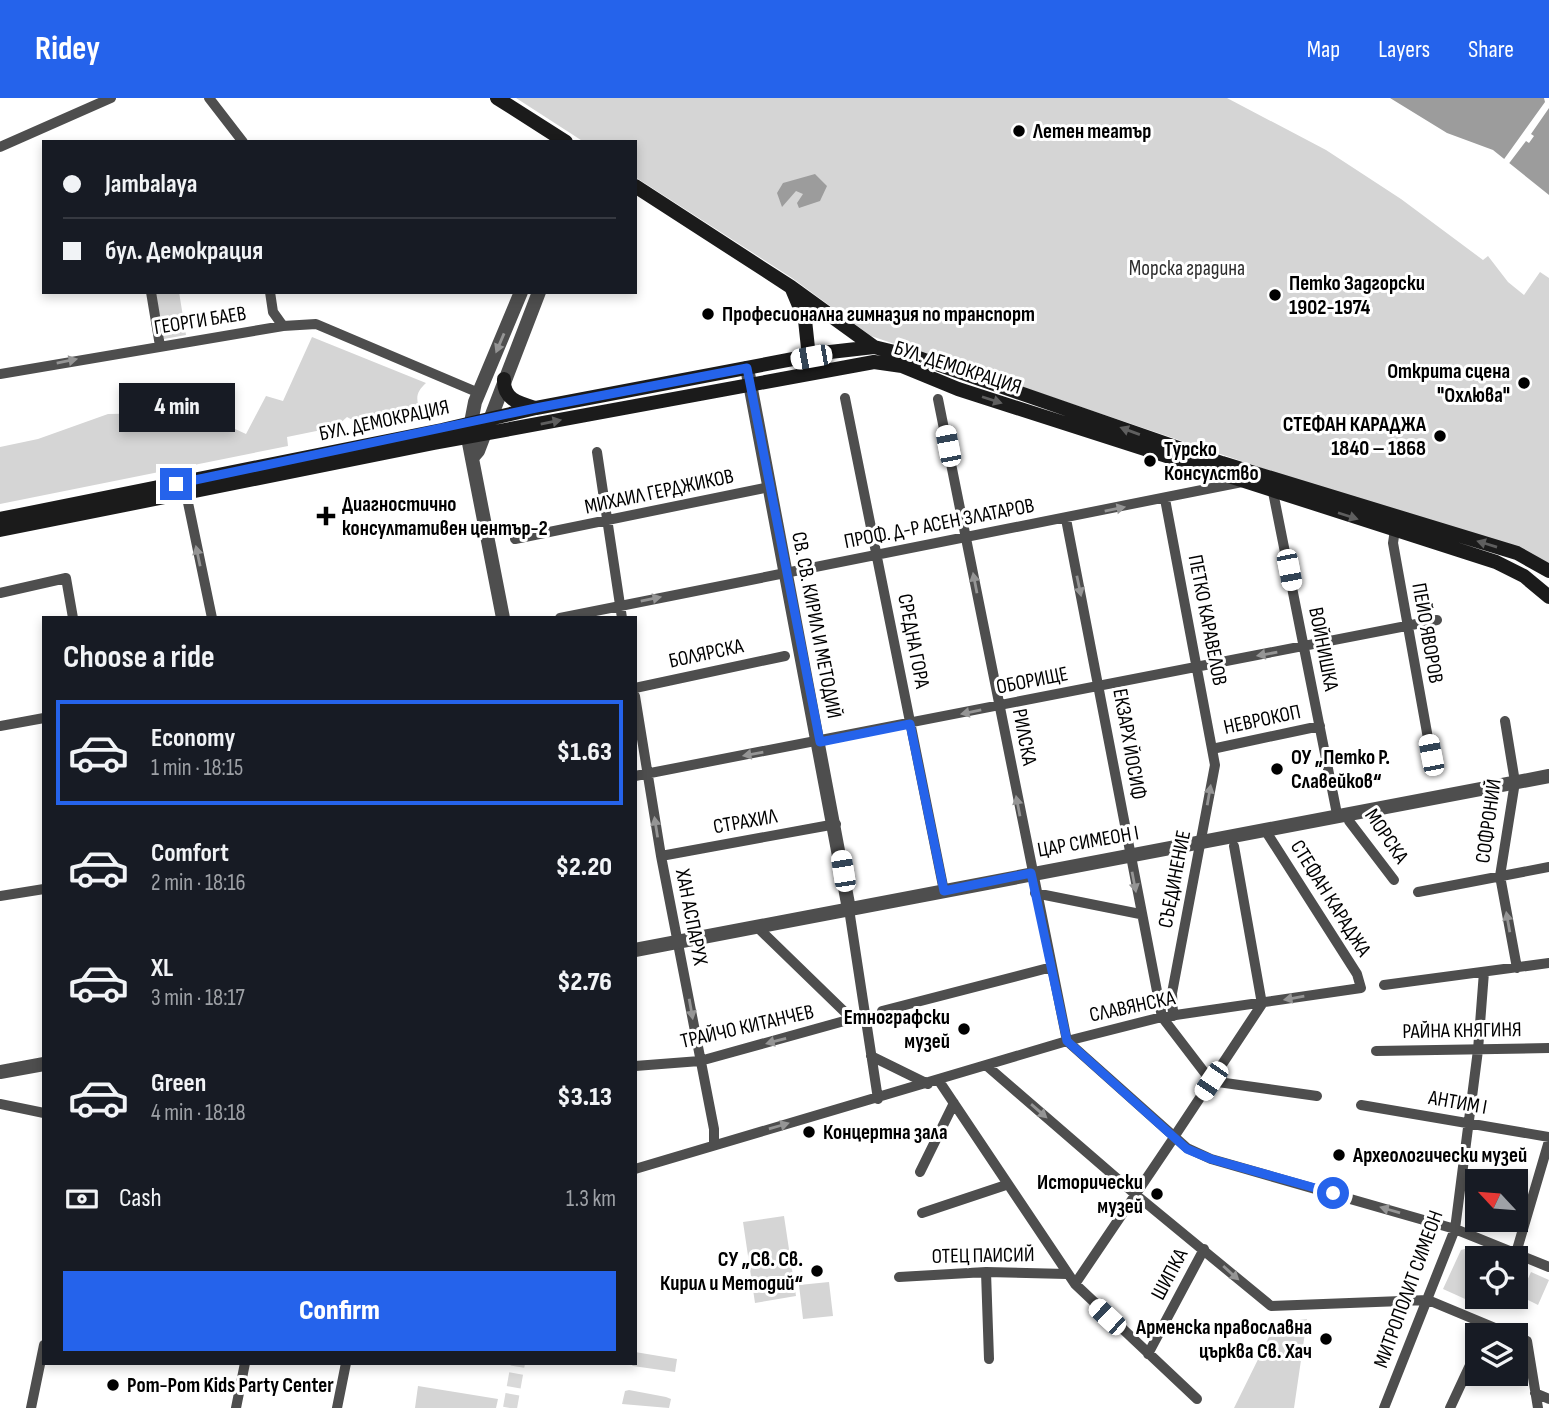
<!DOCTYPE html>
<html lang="en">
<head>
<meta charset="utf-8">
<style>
  :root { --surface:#171b24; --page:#242831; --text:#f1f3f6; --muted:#9ea1a6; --line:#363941; --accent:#2563eb }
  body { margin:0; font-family:"Sofia Sans Condensed",sans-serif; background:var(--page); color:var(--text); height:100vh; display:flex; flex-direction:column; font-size:26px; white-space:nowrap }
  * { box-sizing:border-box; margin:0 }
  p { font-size:23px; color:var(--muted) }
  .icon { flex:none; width:38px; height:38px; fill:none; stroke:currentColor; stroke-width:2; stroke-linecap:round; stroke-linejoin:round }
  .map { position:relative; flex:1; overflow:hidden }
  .drawer { position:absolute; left:42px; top:518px; width:595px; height:749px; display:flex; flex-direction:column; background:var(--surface); border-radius:0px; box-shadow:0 4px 10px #0003 }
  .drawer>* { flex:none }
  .banner { position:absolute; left:42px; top:42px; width:595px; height:154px; border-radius:0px; box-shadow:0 4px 10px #0003; display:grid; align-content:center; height:154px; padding:0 21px; background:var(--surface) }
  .needle { width:46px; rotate:296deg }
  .fabs { position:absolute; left:1465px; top:1071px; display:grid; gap:14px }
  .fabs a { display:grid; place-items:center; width:63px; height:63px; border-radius:0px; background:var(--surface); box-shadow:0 4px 10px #0003; font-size:35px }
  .end { position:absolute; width:32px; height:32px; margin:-16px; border:9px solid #2563eb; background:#fff; box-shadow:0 0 0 4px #fff }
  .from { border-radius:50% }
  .bubble { position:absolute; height:49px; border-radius:0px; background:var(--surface); box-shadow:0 4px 10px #0003; font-size:23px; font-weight:800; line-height:49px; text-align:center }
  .car { position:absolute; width:21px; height:42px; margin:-21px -10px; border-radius:9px; box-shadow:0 0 5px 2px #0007; background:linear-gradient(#fff 24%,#345 0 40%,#fff 0 76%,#345 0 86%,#fff 0) }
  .banner b { display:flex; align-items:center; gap:24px; height:66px; font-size:26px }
  .banner b+b { border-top:2px solid var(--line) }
  .banner i { width:18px; height:18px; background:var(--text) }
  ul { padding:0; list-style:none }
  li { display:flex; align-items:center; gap:21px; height:105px; margin:0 14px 10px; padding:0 7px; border:4px solid transparent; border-radius:0px }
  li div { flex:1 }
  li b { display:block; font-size:26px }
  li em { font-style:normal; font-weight:800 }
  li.on { border-color:var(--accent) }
  li>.icon { width:63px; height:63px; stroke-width:1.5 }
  h2 { padding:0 21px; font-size:32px; line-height:84px }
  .pay { display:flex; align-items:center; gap:18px; height:77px; padding:0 21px; font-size:26px }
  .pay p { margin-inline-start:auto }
  .button { display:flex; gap:14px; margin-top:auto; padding:14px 21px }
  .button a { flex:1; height:80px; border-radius:0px; background:var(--accent); color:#fff; font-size:28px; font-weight:800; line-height:80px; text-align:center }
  header { display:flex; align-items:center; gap:42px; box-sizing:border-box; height:98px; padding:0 35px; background:var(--accent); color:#fff }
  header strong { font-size:33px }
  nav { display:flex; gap:38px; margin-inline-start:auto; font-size:24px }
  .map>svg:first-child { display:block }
  .green { fill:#d5d5d5 }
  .water { fill:#9c9c9c }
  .pier { fill:#fff }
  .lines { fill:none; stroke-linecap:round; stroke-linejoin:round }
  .tertiary-tunnel { stroke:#d9d9d9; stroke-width:14; stroke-dasharray:14 7; stroke-linecap:butt }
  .minor { stroke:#4e4e4e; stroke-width:10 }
  .tertiary { stroke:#4e4e4e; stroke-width:14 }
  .secondary { stroke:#1b1b1b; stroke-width:14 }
  .oneway { fill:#959595 }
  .oneway2 { fill:#5f5f5f }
  .route { stroke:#2563eb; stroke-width:9 }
  .poi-dot { fill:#000; stroke:#fff; stroke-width:2.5 }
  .labels { text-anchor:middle; stroke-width:6; stroke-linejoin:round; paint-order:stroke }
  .poi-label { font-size:21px; font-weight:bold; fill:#000; stroke:#fff; text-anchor:start }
  .park-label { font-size:21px; fill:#2c2c2c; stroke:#fff }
  .street-label { font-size:21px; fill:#000; stroke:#fff }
</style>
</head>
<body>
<header>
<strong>Ridey</strong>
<nav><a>Map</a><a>Layers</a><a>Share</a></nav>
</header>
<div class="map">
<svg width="1549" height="1310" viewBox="0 0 1549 1310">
  <rect width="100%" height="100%" fill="#fff"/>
  <!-- green -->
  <path class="green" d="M516,0H1227L1326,52L1401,101L1483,162L1488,158L1508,184L1524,197L1540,174L1549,180V467L871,238L792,180L635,79V44H584Z
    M155,194H179L186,237L164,241Z
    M312,239L426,285C416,294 415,301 421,314L358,325L347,319L336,329L287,339L288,348L0,406V349L38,341L108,316L160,315L161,304L196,313L246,336L266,298L283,303Z
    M784,1118L796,1198L755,1205L743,1124Z
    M1477,1148L1497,1158L1477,1160V1199L1474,1205L1443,1191L1461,1152Z
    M1531,1174L1549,1182L1538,1207L1520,1198Z
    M829,1184L833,1218L803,1221L799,1187Z
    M1307,1221L1294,1310H1234L1276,1225Z
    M635,1254L677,1261L675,1274L633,1268L629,1265H635Z
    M418,1288L498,1301L496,1310H415Z
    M629,1292L666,1299L671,1301L669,1310L622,1306L625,1293Z"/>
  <!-- water -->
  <path class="water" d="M1390,0H1549V97L1493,52L1447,35Z
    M815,76L827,88L820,103L799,110L797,105L803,96L796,93L782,109L777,95L783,85Z"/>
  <!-- pier -->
  <path class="pier" d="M1544,0H1549V10L1531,36L1534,38L1529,45L1526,43L1507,68L1502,64L1545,4Z"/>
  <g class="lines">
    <!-- tertiary-tunnel -->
    <path class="tertiary-tunnel" d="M510,1310L518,1265"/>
    <!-- minor -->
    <path class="minor" d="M209,0L243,44
      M0,49L111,0
      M151,194L160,248
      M270,194L273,214L283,228
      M0,276L283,228L316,226L479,295
      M845,300L944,793
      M938,301L1067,943
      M597,354L622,520
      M1273,394L1337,716
      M186,395L212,520
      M1165,401L1215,667L1172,895L1173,918
      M1066,421L1162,919L1211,983L1317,998
      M1396,425L1393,445L1431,657
      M515,441L769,389
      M0,495L66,480L73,520
      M560,520L1242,384
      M635,590L785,558
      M635,598L661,758L714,1031V1047
      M1505,623L1515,684L1500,778L1517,870
      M0,628L44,620
      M1212,651L1320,628
      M635,678L1437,522
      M1348,715L1349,723L1394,782
      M661,758L836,726
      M1418,794L1549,769
      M1035,795L1140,816
      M0,798L44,791
      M849,811L878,1001
      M756,828L853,922
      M1384,887L1549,865
      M882,913L1052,869
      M1067,943L1187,1050L1211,1061L1455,1131L1549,1169
      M1376,953L1549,950
      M871,958L928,986
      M635,968L700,963L866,917
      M987,968L1135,1096L1271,1208L1428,1202L1512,1237
      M939,983L1075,1186L1197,1301
      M0,1006L44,1015
      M1361,1007L1549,1039
      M1176,1036L1262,906L1234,748
      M635,1071L1067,943L1162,919L1361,890L1357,876L1265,732
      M920,1074L954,1005
      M922,1115L1006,1087
      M1516,1155L1549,1043
      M986,1174L989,1261
      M899,1179L986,1174L1067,1176
      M1075,1186L1173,1041
      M1516,1239L1527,1243L1538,1310
      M1148,1256L1204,1151
      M1535,1295L1549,1301
      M31,1310L44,1247
      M236,1310L245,1265
      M337,1310L346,1265
      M1384,1310L1455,1131L1478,952L1484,874
      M1450,1310L1477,1252"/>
    <!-- tertiary -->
    <path class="tertiary" d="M747,270L849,811
      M472,360L478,353L539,194
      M503,520L468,340L475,304L521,194
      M635,852L1549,678
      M0,974L44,966"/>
    <!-- secondary -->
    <path class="secondary" d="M497,0L566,44
      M635,88L791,189L874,249
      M792,191L805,222L808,250L815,263
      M504,281C503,301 518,305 535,310
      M0,421L442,332L536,310L830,254L874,249L919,260L1222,365L1517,455L1549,473
      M0,432L434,345L874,264L902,268L958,291L1496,464L1524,478L1549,499"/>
  </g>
  <!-- one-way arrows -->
  <defs><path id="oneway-solid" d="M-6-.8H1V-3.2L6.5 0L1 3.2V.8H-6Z" transform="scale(1.75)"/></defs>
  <g class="oneway">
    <use href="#oneway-solid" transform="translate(500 245) rotate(113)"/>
    <use href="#oneway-solid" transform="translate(67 263) rotate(-11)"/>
    <use href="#oneway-solid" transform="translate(1115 411) rotate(-11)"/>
    <use href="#oneway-solid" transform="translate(198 458) rotate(-102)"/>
    <use href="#oneway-solid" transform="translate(975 485) rotate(-101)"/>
    <use href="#oneway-solid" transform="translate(1079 488) rotate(78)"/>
    <use href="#oneway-solid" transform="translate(651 501) rotate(-12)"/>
    <use href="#oneway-solid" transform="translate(1267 556) rotate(170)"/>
    <use href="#oneway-solid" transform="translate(971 614) rotate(168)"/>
    <use href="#oneway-solid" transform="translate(753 656) rotate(170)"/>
    <use href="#oneway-solid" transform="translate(1209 697) rotate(-80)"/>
    <use href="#oneway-solid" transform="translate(1018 708) rotate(-101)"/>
    <use href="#oneway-solid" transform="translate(656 729) rotate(-99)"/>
    <use href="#oneway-solid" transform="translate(1134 784) rotate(79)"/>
    <use href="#oneway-solid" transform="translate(1508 824) rotate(-100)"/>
    <use href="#oneway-solid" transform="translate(1294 900) rotate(170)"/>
    <use href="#oneway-solid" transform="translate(691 911) rotate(80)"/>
    <use href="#oneway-solid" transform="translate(776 943) rotate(165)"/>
    <use href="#oneway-solid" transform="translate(1039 1013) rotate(41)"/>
    <use href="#oneway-solid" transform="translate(779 1028) rotate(-16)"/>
    <use href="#oneway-solid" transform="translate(1390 1112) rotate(-164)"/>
    <use href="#oneway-solid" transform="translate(1231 1175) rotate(42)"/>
  </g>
  <g class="oneway2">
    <use href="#oneway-solid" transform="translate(992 302) rotate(18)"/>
    <use href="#oneway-solid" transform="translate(551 324) rotate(-11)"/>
    <use href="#oneway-solid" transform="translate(1130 333) rotate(-160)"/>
    <use href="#oneway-solid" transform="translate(1348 418) rotate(18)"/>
    <use href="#oneway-solid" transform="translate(1487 446) rotate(-163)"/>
  </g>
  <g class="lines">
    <!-- route -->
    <path class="route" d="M176,386L536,310L747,270L820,644L910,626L944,793L1031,775L1067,943L1187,1051L1211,1061L1333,1095"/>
  </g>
  <!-- markers -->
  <g class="poi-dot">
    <circle cx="1019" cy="33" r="7"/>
    <circle cx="1275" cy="197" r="7"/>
    <circle cx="708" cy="216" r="7"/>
    <circle cx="1524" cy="285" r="7"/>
    <circle cx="1440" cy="338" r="7"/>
    <circle cx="1150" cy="363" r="7"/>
    <path d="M322.5 407.5h7v7h7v7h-7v7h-7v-7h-7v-7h7z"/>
    <circle cx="1277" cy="671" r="7"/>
    <circle cx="964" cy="931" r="7"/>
    <circle cx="809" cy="1034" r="7"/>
    <circle cx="1339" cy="1057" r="7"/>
    <circle cx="1157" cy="1096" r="7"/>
    <circle cx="817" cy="1173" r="7"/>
    <circle cx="1326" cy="1241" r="7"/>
    <circle cx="113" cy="1287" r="7"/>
  </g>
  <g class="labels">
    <!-- poi labels -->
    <g class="poi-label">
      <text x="1033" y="40">Летен театър</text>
      <text x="1289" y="192">Петко Задгорски<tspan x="1289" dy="24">1902-1974</tspan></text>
      <text x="722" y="223">Професионална гимназия по транспорт</text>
      <text x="1510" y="280" text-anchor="end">Открита сцена<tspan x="1510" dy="24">"Охлюва"</tspan></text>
      <text x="1426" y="333" text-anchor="end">СТЕФАН КАРАДЖА<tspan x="1426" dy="24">1840 – 1868</tspan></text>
      <text x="1164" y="358">Турско<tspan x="1164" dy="24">Консулство</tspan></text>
      <text x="342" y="413">Диагностично<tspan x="342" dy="24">консултативен център-2</tspan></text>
      <text x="1291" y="666">ОУ „Петко Р.<tspan x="1291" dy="24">Славейков“</tspan></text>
      <text x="950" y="926" text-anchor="end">Етнографски<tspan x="950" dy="24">музей</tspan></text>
      <text x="823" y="1041">Концертна зала</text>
      <text x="1353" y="1064">Археологически музей</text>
      <text x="1143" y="1091" text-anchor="end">Исторически<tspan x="1143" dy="24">музей</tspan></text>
      <text x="803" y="1168" text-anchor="end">СУ „Св. Св.<tspan x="803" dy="24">Кирил и Методий“</tspan></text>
      <text x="1312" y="1236" text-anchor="end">Арменска православна<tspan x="1312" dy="24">църква Св. Хач</tspan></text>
      <text x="127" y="1294">Pom-Pom Kids Party Center</text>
    </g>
    <!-- park labels -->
    <g class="park-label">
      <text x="1187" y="177">Морска градина</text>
    </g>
    <!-- street labels -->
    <g class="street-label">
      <text transform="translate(200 222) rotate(-9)" y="7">ГЕОРГИ БАЕВ</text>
      <text transform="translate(958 269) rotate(18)" y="7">БУЛ. ДЕМОКРАЦИЯ</text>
      <text transform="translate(384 322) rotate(-12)" y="7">БУЛ. ДЕМОКРАЦИЯ</text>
      <text transform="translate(659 393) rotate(-12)" y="7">МИХАИЛ ГЕРДЖИКОВ</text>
      <text transform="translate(939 425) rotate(-11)" y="7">ПРОФ. Д-Р АСЕН ЗЛАТАРОВ</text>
      <text transform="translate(1208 522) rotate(79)" y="7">ПЕТКО КАРАВЕЛОВ</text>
      <text transform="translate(817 527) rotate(79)" y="7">СВ. СВ. КИРИЛ И МЕТОДИЙ</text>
      <text transform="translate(1428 535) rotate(80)" y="7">ПЕЙО ЯВОРОВ</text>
      <text transform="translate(914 543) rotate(79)" y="7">СРЕДНА ГОРА</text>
      <text transform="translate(1324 551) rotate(79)" y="7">ВОЙНИШКА</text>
      <text transform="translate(706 555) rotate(-12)" y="7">БОЛЯРСКА</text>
      <text transform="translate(1032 582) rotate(-11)" y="7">ОБОРИЩЕ</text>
      <text transform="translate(1262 621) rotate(-12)" y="7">НЕВРОКОП</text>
      <text transform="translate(1025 639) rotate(79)" y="7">РИЛСКА</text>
      <text transform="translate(1130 646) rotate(80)" y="7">ЕКЗАРХ ЙОСИФ</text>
      <text transform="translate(745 723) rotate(-10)" y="7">СТРАХИЛ</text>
      <text transform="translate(1488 723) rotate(-82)" y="7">СОФРОНИЙ</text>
      <text transform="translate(1387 738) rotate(56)" y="7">МОРСКА</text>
      <text transform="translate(1088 743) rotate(-10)" y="7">ЦАР СИМЕОН I</text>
      <text transform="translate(1174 781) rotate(-79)" y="7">СЪЕДИНЕНИЕ</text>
      <text transform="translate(1331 800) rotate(58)" y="7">СТЕФАН КАРАДЖА</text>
      <text transform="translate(692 819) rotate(79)" y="7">ХАН АСПАРУХ</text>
      <text transform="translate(1132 908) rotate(-12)" y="7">СЛАВЯНСКА</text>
      <text transform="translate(747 928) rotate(-13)" y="7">ТРАЙЧО КИТАНЧЕВ</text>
      <text transform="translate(1462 932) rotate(-1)" y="7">РАЙНА КНЯГИНЯ</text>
      <text transform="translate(1458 1004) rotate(10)" y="7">АНТИМ I</text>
      <text transform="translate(983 1157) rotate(-1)" y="7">ОТЕЦ ПАИСИЙ</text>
      <text transform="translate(1169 1176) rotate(-62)" y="7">ШИПКА</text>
      <text transform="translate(1408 1191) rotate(-70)" y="7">МИТРОПОЛИТ СИМЕОН</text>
    </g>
  </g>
</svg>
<div class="fabs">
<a><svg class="needle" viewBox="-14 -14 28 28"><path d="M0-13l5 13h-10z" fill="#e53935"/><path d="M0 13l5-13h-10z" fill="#9ea1a6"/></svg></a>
<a><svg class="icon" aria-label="locate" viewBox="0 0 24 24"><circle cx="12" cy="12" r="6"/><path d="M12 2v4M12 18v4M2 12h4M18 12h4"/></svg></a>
<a><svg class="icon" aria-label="layers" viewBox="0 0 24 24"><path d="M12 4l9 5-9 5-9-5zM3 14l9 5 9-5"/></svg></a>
</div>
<i class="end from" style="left:1333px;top:1095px"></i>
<i class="end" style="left:176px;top:386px"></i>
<div class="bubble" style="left:119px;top:285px;width:116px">4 min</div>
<i class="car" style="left:811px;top:259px;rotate:260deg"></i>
<i class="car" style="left:948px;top:348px;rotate:349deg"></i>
<i class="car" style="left:1289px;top:472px;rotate:169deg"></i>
<i class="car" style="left:1431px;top:657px;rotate:349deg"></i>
<i class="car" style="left:843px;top:773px;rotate:351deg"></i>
<i class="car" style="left:1211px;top:983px;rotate:214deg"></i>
<i class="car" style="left:1107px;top:1219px;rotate:313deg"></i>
<div class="banner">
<b><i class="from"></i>Jambalaya</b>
<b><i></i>бул. Демокрация</b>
</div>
<section class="drawer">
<h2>Choose a ride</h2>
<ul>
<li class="on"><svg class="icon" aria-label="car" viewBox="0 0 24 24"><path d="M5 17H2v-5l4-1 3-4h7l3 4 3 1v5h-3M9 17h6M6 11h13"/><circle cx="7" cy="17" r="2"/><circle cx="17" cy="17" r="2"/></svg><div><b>Economy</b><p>1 min · 18:15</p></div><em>$1.63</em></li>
<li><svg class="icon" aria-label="car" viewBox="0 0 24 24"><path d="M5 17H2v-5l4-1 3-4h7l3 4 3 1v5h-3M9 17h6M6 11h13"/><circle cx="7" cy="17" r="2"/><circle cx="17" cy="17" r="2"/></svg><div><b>Comfort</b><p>2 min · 18:16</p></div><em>$2.20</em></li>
<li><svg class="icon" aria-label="car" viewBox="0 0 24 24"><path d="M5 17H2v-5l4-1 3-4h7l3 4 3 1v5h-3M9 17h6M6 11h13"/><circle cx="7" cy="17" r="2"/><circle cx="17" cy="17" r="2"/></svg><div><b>XL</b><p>3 min · 18:17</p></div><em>$2.76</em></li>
<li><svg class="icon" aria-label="car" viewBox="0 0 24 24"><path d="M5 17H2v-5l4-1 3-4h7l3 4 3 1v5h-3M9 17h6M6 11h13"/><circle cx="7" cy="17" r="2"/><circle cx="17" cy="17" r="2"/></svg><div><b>Green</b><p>4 min · 18:18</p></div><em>$3.13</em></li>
</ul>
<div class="pay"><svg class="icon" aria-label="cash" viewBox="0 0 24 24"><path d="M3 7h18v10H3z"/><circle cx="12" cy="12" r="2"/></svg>Cash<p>1.3 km</p></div>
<div class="button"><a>Confirm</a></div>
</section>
</div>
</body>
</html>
